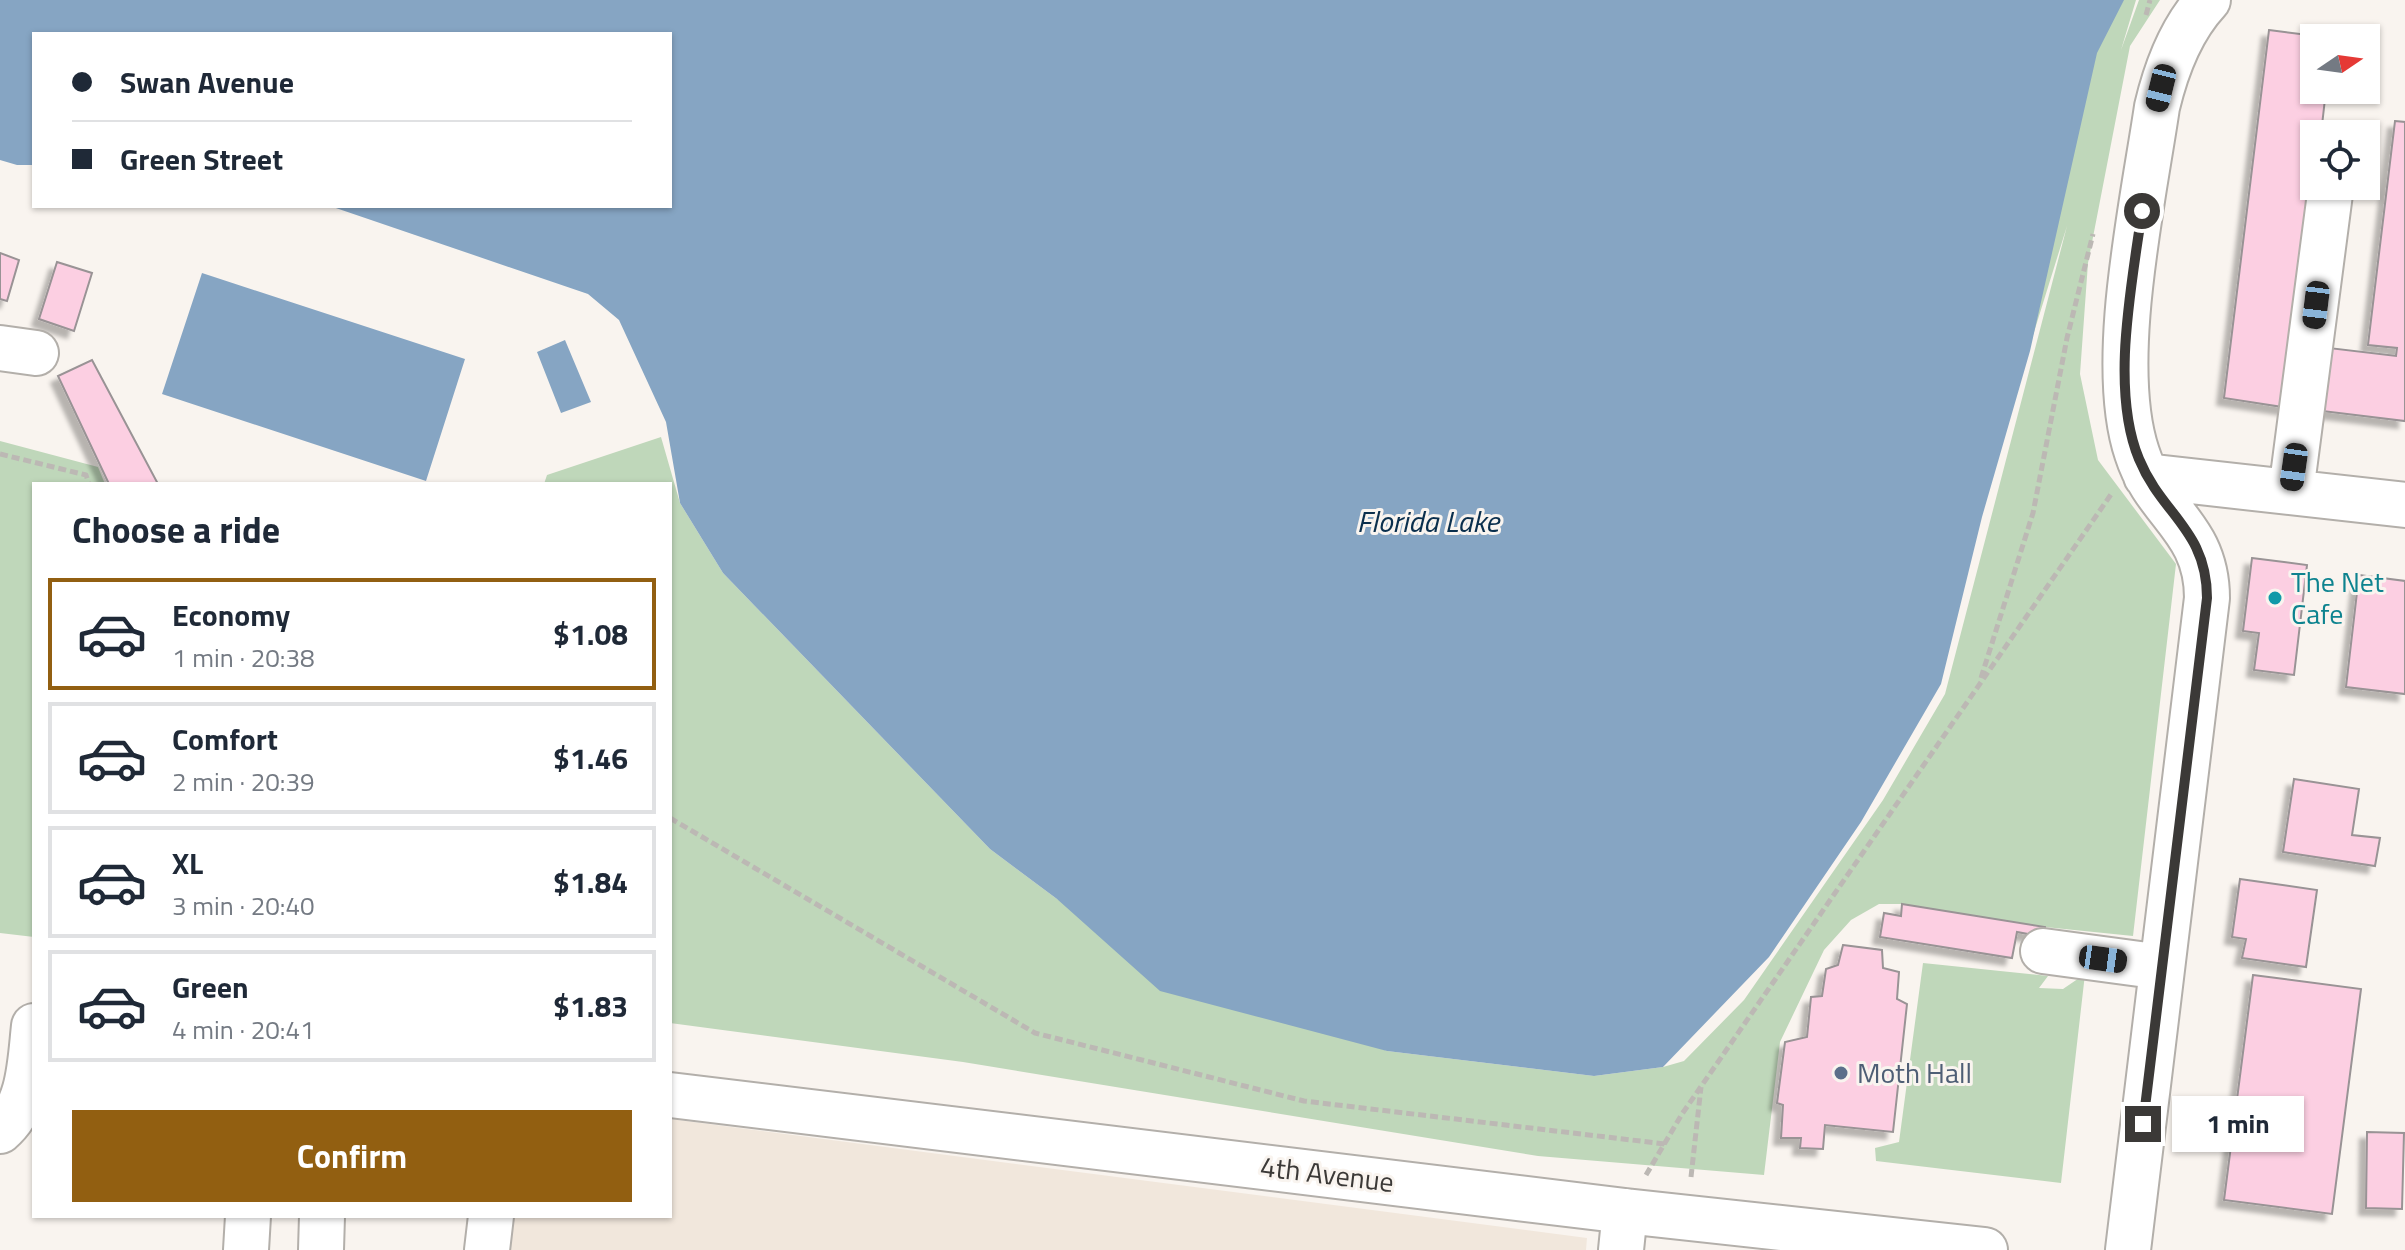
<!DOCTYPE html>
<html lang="en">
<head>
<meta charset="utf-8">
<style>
  :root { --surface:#fff; --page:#f6f6f7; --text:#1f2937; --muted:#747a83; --line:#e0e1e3; --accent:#925f11 }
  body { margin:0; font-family:"Titillium Web",sans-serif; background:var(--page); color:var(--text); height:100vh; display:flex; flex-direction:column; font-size:30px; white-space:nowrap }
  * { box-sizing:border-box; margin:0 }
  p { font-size:26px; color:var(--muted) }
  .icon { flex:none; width:44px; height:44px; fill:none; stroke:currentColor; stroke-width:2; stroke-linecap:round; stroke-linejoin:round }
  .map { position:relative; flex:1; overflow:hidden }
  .side { position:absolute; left:32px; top:482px; width:640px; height:736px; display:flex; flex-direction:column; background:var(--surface); border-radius:0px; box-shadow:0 2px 6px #0004 }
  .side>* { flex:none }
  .banner { position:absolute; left:32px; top:32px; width:640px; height:176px; border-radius:0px; box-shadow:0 2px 6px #0004; display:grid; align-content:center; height:176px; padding:0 40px; background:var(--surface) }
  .needle { width:52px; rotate:77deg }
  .buttons { position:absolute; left:2300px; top:24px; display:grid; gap:16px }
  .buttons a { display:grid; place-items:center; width:80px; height:80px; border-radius:0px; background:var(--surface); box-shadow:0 2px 6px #0004; font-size:40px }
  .end { position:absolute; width:36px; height:36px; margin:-18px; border:10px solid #3b3937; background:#fff; box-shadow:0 0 0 4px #fff }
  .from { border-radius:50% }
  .bubble { position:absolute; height:56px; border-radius:0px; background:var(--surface); box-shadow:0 2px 6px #0004; font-size:26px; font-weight:700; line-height:56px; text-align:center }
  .car { position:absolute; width:24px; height:48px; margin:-24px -12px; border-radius:10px; box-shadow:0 0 6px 2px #0007; background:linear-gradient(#222 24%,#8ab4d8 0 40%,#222 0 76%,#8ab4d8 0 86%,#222 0) }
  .banner b { display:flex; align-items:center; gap:28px; height:76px; font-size:30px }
  .banner b+b { border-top:2px solid var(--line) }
  .banner i { width:20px; height:20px; background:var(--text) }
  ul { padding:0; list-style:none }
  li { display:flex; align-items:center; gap:24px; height:112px; margin:0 16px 12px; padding:0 24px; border:4px solid var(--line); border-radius:0px }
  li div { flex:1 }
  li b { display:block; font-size:30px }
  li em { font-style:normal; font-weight:700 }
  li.active { border-color:var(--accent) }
  li>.icon { width:72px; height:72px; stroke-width:1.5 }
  h2 { padding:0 40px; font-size:36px; line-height:96px }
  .button { display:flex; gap:16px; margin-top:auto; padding:16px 40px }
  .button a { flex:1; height:92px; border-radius:0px; background:var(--accent); color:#fff; font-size:32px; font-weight:700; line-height:92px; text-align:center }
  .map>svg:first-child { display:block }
  .built { fill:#f1e7dc }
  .green { fill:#bfd7ba }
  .water { fill:#86a5c3 }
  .building { fill:#fccfe2; stroke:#999395; stroke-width:2; filter:url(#shadow) }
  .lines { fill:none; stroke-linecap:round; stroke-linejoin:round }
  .minor-casing { stroke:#b3afaa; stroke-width:48 }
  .path { stroke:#bcb8b4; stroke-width:5; stroke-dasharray:8 4; stroke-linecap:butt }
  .minor { stroke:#fff; stroke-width:44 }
  .route { stroke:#3b3937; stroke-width:10 }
  .culture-dot { fill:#0f9aa8; stroke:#f9f4ef; stroke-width:3 }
  .service-dot { fill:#5c6f8a; stroke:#f9f4ef; stroke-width:3 }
  .labels { text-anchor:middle; stroke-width:6; stroke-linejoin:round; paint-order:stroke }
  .culture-label { font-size:28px; fill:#0d838f; stroke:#f9f4ef; text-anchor:start }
  .service-label { font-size:28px; fill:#4e5e75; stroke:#f9f4ef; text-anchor:start }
  .street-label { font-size:28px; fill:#3b3937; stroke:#f9f4ef }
  .water-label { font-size:30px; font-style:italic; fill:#0a2f4d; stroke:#f9f4ef }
</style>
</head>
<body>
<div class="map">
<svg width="2405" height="1250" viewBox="0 0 2405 1250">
  <defs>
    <filter id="shadow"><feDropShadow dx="-7" dy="7" stdDeviation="2" flood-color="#0004"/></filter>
  </defs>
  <rect width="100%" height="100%" fill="#f9f4ef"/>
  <!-- built -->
  <path class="built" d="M670,1119L1587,1238L1586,1250H504L508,1216H670Z"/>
  <!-- green -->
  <path class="green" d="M1771,0H2136L2121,50L2139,0H2160L2130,46L2088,263L2080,374L2098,460L2176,564L2133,936L2045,927L1902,904H1879L1851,920L1824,950L1780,1042L1764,1175L1538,1156L963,1062L670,1023V484H544L547,475L661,437L680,503L723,573L990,849L1057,899L1387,1051L1594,1076L1663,1067L1684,1061L1744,1000L1883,800L1945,694L2067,226L1924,686Z
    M0,441L98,467L105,484H34V937L0,933Z
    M1923,963L2048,976L2039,988L2063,989L2085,974L2061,1183L1876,1161L1875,1148L1899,1142Z"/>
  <!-- water -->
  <path class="water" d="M0,0H2124L2097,53L2030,351L1982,517L1941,684L1861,822L1769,957L1663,1067L1594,1076L1387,1051L1160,991L1057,899L990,849L723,573L680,503L666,422L619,320L588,294L330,206H670V34H34V165H17L0,160Z
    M202,273L465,359L426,481L162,394Z
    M565,340L591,402L561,413L537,352Z"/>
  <!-- building -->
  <path class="building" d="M2269,30L2332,38H2314V90H2326L2321,134H2314V186L2289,408L2224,398Z
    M2395,121L2405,122V421L2314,410L2321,347L2396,356L2397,348L2368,345Z
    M0,253L19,260L7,301L0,299Z
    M57,262L92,273L74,331L39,319Z
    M92,360L158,484H109L58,376Z
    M2252,558L2307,565L2294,675L2254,670L2259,633L2243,631Z
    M2359,575L2405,581V694L2346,687Z
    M2294,779L2359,789L2352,835L2380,838L2375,866L2283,852Z
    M2240,879L2317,890L2306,967L2242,958L2246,939L2232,937Z
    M1902,904L2045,927L2044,937L2017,932L2012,958L1880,937L1884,913L1901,916Z
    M1843,945L1882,950L1883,968L1899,972L1897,999L1907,1004L1893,1132L1825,1125L1823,1149L1800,1148L1801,1138H1781L1783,1105L1777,1103L1785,1042L1807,1037L1811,997L1822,996L1826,969L1838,965Z
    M2253,975L2361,989L2332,1214L2224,1200Z
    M2367,1132L2404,1133L2402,1209L2366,1208Z"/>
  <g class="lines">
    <defs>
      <path id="minor" d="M0,348L36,353
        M2146,476L2405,505
        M2291,492L2331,186
        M2043,951L2162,967
        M670,1095L1625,1211L1985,1250
        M0,1131C30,1106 30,1062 34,1026
        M246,1250L248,1216
        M321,1250L322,1216
        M487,1250L491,1216
        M1621,1250L1625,1211
        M2128,1250L2207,598C2207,527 2156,513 2137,453C2107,364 2143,202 2157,107C2166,69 2180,30 2208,0"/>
    </defs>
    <!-- minor casing -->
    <use href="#minor" class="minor-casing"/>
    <!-- path -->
    <path class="path" d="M2146,15L2150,0
      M0,454L86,475L89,484
      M1981,678L2033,513L2067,338L2093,234
      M670,818L1035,1033L1304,1101L1665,1144
      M1646,1175L1682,1114L2112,493
      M1691,1177L1701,1087"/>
    <!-- minor -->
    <use href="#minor" class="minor"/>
  </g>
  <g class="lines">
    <!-- route -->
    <path class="route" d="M2142,211C2132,284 2110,389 2139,459C2162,515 2207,530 2207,598L2143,1124"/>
  </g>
  <!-- markers -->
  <circle class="culture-dot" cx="2275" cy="598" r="8"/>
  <circle class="service-dot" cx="1841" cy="1073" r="8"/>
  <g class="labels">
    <!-- culture labels -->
    <g class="culture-label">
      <text x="2291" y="592">The Net<tspan x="2291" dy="32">Cafe</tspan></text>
    </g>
    <!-- service labels -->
    <g class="service-label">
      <text x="1857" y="1083">Moth Hall</text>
    </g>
    <!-- street labels -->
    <g class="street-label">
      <text transform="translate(1327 1174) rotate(7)" y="10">4th Avenue</text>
    </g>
    <!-- water labels -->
    <g class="water-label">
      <text x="1428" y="532">Florida Lake</text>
    </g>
  </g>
</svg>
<div class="buttons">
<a><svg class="needle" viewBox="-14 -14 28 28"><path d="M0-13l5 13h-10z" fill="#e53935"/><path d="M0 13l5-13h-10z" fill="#747a83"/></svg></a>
<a><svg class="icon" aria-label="locate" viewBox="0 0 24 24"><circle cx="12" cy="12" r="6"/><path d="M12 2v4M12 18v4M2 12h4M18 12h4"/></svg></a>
</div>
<i class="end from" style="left:2142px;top:211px"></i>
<i class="end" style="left:2143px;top:1124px"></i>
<div class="bubble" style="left:2172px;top:1096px;width:132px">1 min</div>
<i class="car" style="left:2161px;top:88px;rotate:194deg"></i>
<i class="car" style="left:2316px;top:305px;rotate:187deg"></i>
<i class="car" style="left:2294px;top:467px;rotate:188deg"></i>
<i class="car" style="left:2103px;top:959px;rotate:98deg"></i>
<div class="banner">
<b><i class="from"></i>Swan Avenue</b>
<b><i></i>Green Street</b>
</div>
<section class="side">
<h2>Choose a ride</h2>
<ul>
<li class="active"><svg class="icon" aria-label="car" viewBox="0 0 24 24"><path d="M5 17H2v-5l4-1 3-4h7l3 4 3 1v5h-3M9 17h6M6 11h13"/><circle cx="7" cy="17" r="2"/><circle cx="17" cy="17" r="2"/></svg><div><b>Economy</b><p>1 min · 20:38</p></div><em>$1.08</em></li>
<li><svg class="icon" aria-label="car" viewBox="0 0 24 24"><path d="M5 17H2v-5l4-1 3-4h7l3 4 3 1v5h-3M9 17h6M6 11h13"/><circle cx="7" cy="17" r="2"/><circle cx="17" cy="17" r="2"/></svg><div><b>Comfort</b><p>2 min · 20:39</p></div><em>$1.46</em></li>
<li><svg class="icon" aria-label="car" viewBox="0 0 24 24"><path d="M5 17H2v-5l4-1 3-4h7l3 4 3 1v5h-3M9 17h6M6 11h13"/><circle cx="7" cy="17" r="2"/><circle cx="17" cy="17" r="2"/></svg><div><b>XL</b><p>3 min · 20:40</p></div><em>$1.84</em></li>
<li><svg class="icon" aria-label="car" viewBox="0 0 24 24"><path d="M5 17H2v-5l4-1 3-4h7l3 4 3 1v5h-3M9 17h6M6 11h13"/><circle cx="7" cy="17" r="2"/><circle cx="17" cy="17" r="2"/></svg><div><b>Green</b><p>4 min · 20:41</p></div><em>$1.83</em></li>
</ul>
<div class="button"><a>Confirm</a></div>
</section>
</div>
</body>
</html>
